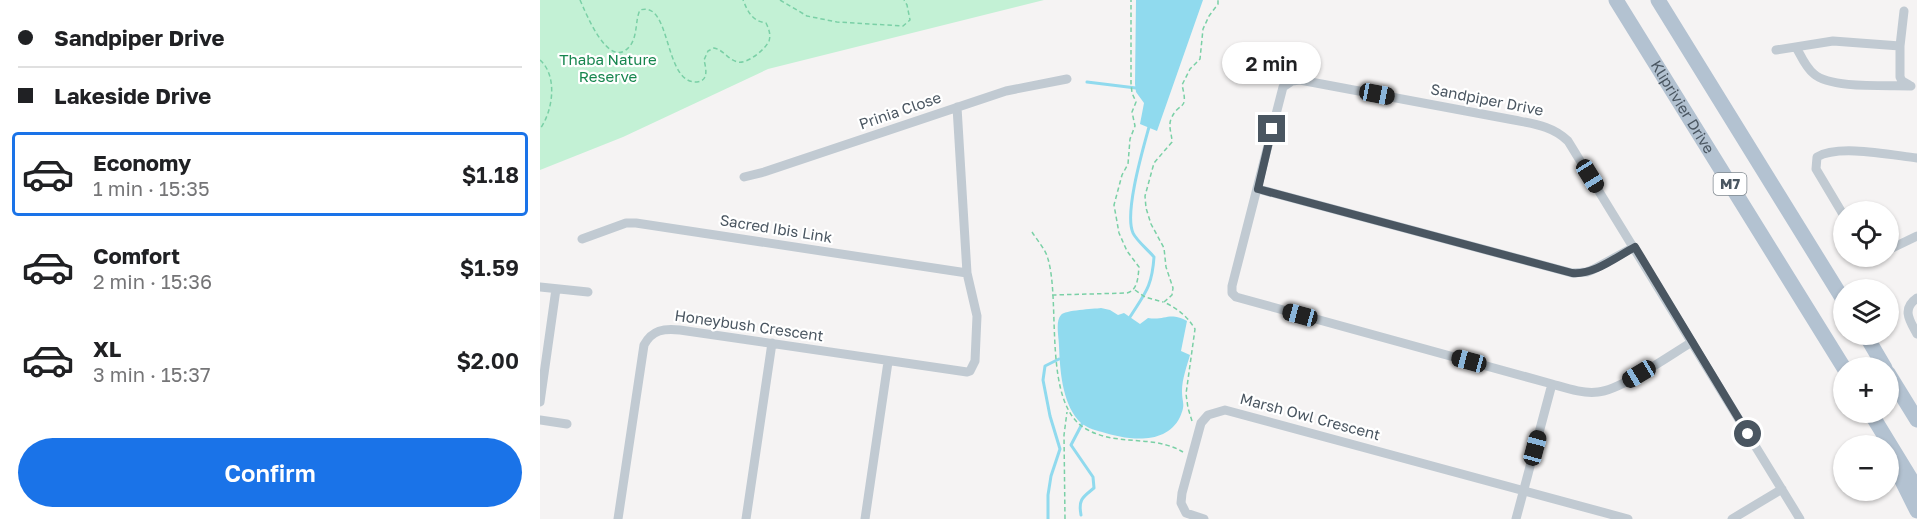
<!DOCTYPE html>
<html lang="en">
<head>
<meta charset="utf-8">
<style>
  :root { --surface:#fff; --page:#f6f6f6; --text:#202124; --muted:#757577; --line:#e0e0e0; --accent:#1a73e8 }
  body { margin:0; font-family:"Golos Text",sans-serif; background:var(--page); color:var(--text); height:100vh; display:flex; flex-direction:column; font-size:22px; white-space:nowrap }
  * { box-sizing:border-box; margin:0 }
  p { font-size:20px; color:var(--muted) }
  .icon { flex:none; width:33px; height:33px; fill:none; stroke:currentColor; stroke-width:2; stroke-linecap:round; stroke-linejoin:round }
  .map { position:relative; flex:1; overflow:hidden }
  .side { display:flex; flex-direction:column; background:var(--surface); width:540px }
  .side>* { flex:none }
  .banner { display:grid; align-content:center; height:132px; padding:0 18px; background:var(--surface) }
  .tools { position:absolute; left:1293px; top:201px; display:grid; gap:12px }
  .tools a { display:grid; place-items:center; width:66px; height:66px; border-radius:50%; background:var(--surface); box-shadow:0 2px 4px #0004; font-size:30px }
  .end { position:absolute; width:27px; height:27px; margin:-14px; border:8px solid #4a5661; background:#fff; box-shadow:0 0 0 3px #fff }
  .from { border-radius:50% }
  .bubble { position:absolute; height:42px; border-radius:21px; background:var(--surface); box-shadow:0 2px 4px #0004; font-size:20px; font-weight:600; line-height:42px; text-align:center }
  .car { position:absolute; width:18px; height:36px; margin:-18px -9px; border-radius:8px; box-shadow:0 0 4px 2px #0007; background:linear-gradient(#222 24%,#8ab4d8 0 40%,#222 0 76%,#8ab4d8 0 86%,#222 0) }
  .banner b { display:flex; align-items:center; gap:21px; height:57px; font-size:22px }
  .banner b+b { border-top:2px solid var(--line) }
  .banner i { width:15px; height:15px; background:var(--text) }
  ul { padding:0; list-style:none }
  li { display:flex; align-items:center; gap:18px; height:84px; margin:0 12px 9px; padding:0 6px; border:3px solid transparent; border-radius:6px }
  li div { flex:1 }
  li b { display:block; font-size:22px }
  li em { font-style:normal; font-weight:600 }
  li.current { border-color:var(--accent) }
  li>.icon { width:54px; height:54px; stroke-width:1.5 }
  .primary-button { display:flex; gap:12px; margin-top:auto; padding:12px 18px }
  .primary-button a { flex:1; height:69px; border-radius:36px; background:var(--accent); color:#fff; font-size:24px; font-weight:600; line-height:69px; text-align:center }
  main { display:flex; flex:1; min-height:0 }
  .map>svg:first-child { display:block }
  .green { fill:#c3f1d5 }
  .water { fill:#90daee }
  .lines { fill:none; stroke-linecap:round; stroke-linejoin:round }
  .stream { stroke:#90daee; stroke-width:3 }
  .path { stroke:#7ad0a6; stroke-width:1.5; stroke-dasharray:4.5 3; stroke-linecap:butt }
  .street { stroke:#c1cad2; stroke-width:9 }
  .primary { stroke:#b3c2d1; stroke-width:15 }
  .route { stroke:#4a5661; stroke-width:8 }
  .labels { text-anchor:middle; stroke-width:4.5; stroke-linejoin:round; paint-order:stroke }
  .shield { fill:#fff; stroke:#808990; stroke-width:1.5 }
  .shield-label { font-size:14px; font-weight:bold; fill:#4a5661 }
  .park-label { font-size:15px; fill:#17864f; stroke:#fff }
  .street-label { font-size:15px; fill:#4a5661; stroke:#fff }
</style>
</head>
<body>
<main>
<section class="side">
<div class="banner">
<b><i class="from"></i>Sandpiper Drive</b>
<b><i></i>Lakeside Drive</b>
</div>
<ul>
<li class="current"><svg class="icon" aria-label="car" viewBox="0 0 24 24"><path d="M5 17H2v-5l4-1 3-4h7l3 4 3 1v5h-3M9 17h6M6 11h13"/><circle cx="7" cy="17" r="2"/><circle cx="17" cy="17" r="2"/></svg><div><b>Economy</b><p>1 min · 15:35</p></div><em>$1.18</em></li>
<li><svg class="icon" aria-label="car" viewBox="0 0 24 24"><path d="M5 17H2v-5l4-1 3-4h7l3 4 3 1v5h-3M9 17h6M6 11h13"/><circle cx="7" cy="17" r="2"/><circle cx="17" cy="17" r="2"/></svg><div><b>Comfort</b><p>2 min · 15:36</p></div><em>$1.59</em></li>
<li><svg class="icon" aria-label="car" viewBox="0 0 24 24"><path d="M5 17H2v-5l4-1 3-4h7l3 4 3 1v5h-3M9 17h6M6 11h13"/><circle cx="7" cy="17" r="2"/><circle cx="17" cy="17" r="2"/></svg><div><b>XL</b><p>3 min · 15:37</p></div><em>$2.00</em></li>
</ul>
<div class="primary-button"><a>Confirm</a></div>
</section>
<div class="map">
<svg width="1377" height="519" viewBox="0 0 1377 519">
  <rect width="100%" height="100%" fill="#f5f3f3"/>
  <!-- green -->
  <path class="green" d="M0,0H504L228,69L83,137L0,170Z"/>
  <!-- water -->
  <path class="water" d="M596,0H663L617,131L600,124L604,103L596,92L595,84Z
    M561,308L570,310L578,315L584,313L600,324L608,318C625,321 629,311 647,321L641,351L650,355C647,366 642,379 642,391C642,403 646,404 640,417C626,446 587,440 562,432C554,430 544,427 538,420C522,401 520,370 519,346C519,338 515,321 521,315C525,310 553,309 561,308Z"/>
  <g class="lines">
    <!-- stream -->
    <path class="stream" d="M547,82L596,88
      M590,317C605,293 612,287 614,257C609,251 596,240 593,233C584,213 603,149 609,127
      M541,515C538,499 543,497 554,488L553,477L531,445L542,424
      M508,519V495L511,476L520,449L510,416L503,380L505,366L519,359"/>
    <!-- path -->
    <path class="path" d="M40,0C46,13 69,72 90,46C98,35 95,20 100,10C132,0 123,84 157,82C169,81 166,68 164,60L168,51L174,48C184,50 188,60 198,62C207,64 225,50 229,41C231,35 229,29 226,23C212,21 208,12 203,0
      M240,0L267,16L297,22L363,26L370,20L367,5L364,0
      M0,60C18,76 13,111 0,129
      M492,232C497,240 506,250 508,259C521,303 502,404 546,429C578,447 613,434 643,452
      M595,290L605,297L623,302
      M512,295L587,293C598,290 598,277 599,267L587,251L579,233L574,205L582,175L588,164L590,139L595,126L592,112L596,102L592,93L591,83V0
      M652,421L648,408L646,394L655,329C647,316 638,309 624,302L632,295L633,288L626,267L624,248L611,224L606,208L605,196L614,163L632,142C632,134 628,127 631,119C639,100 649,113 642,85L650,69L660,59L663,29L669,16L678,4V0
      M525,519L524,435L527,412"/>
    <!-- street -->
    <path class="street" d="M1364,11L1360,46V77L1362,81L1369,85
      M1256,47C1261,56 1266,68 1274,74C1291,89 1347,85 1371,86
      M1236,50L1293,41L1360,46
      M204,177L224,172L466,91L527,79
      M718,189L1032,273L1047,272L1054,269L1094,247
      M1304,216L1276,169L1277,157C1298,144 1351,155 1377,158
      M42,239L86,223H96L427,273
      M1348,250L1377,236
      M0,287L48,292
      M1377,298C1361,309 1370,321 1377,334
      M1152,342C1130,355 1081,390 1058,392C1043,394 1026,388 1012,384L696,297L692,293V286L743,87L752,81L760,80L974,120C994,124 1013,126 1028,141L1260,519
      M0,402L16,289
      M0,420L27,424
      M78,519L104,345C112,330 124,328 140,330L427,372L430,371L435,361L437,316L427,273L417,107
      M206,519L232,343
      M325,519L348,362
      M664,519L646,513L641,503L642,493L661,423L668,415L685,410L1088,519
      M976,519L1012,384
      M1192,519L1242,489"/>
    <!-- primary -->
    <g class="primary">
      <path id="s1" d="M1076,0L1304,368"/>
      <path d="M1118,0L1304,301"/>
      <path d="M1325,334L1345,368"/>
      <path d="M1348,373L1377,420"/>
      <path d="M1330,412L1377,489"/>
      <path d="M1361,479L1377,511"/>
    </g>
  </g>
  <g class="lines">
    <!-- route -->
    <path class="route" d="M732,129L718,189L1032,273C1054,275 1076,257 1095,247L1208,434"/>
  </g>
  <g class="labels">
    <!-- shield labels -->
    <rect class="shield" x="1173.5" y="173" width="33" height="22" rx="4.5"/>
    <g class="shield-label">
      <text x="1190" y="189">M7</text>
    </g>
    <!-- park labels -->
    <g class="park-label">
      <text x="68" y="65">Thaba Nature<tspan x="68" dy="17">Reserve</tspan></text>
    </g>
    <!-- street labels -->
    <g class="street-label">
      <text transform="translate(947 100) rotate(11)" y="5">Sandpiper Drive</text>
      <text dy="5" stroke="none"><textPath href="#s1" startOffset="126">Kliprivier Drive</textPath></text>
      <text transform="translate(360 111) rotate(-19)" y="5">Prinia Close</text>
      <text transform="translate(236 229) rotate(9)" y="5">Sacred Ibis Link</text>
      <text transform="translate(209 326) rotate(8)" y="5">Honeybush Crescent</text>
      <text transform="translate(770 417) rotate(15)" y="5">Marsh Owl Crescent</text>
    </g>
  </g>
</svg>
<div class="tools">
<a><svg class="icon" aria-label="locate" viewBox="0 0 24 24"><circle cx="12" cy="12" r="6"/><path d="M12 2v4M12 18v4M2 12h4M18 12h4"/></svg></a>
<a><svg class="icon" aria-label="layers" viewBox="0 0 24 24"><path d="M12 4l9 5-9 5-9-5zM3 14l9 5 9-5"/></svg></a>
<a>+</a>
<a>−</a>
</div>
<i class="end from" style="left:1208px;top:434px"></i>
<i class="end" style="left:732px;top:129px"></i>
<div class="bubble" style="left:682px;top:42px;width:99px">2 min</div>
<i class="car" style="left:837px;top:94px;rotate:101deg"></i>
<i class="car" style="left:1050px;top:176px;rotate:148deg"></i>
<i class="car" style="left:760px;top:315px;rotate:285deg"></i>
<i class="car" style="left:929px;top:361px;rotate:285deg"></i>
<i class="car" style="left:1099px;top:374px;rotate:239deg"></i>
<i class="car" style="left:995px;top:448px;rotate:15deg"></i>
</div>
</main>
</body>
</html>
